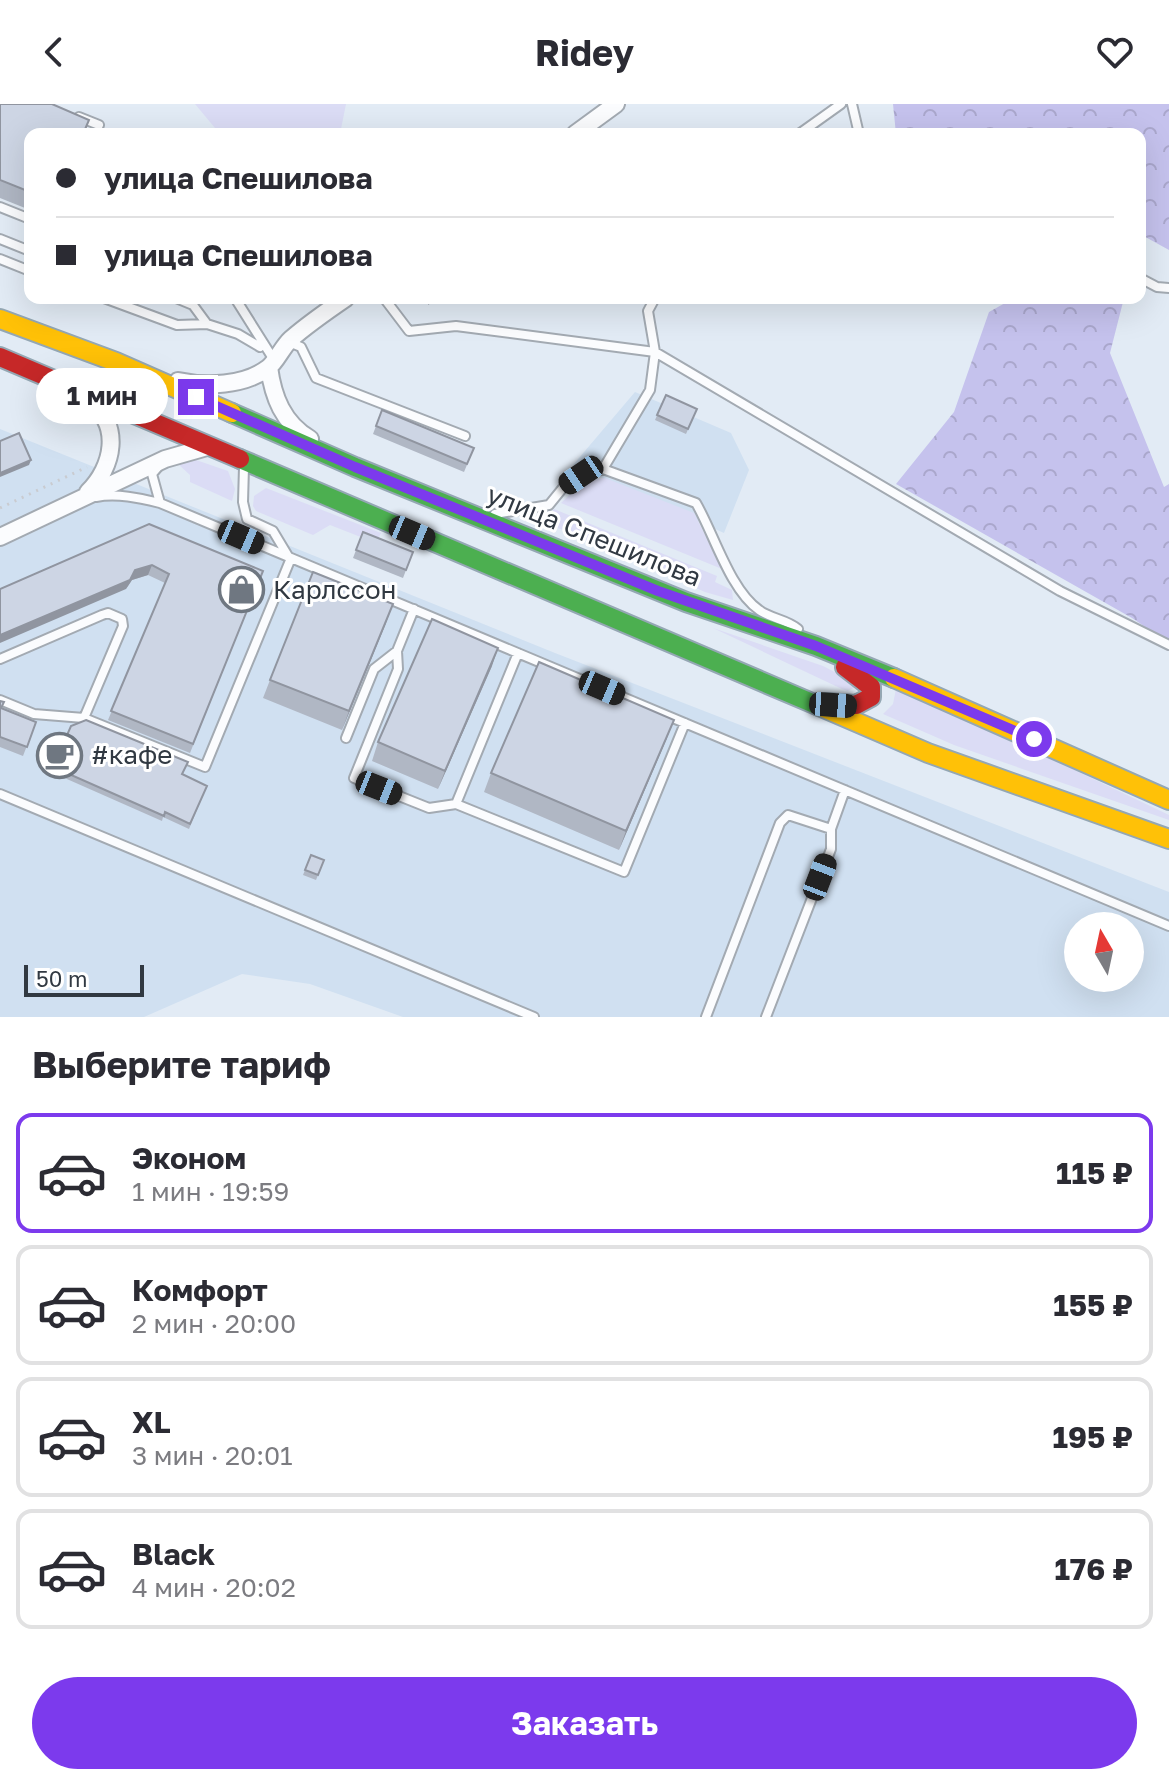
<!DOCTYPE html>
<html lang="ru">
<head>
<meta charset="utf-8">
<style>
  :root { --surface:#fff; --page:#f2f2f3; --text:#2b2b33; --muted:#7c7c81; --line:#e1e1e2; --accent:#7c3aed }
  body { margin:0; font-family:"Golos Text",sans-serif; background:var(--page); color:var(--text); height:100vh; display:flex; flex-direction:column; font-size:30px; white-space:nowrap }
  * { box-sizing:border-box; margin:0 }
  p { font-size:26px; color:var(--muted) }
  .icon { flex:none; width:44px; height:44px; fill:none; stroke:currentColor; stroke-width:2; stroke-linecap:round; stroke-linejoin:round }
  .map { position:relative; height:913px; overflow:hidden }
  .drawer { display:flex; flex-direction:column; background:var(--surface); flex:1 }
  .drawer>* { flex:none }
  .banner { position:absolute; left:24px; top:24px; width:1122px; height:176px; border-radius:16px; box-shadow:0 8px 32px #0002; display:grid; align-content:center; height:176px; padding:0 32px; background:var(--surface) }
  .needle { width:52px; rotate:351deg }
  .buttons { position:absolute; left:1064px; top:808px; display:grid; gap:16px }
  .buttons a { display:grid; place-items:center; width:80px; height:80px; border-radius:50%; background:var(--surface); box-shadow:0 8px 32px #0002; font-size:40px }
  .scale { position:absolute; left:24px; bottom:20px; width:120px; box-sizing:border-box; padding-left:8px; border:4px solid #313942; border-top:0; font-size:22px; line-height:28px; white-space:nowrap; color:#313942; -webkit-text-stroke:6px #fff; paint-order:stroke }
  .end { position:absolute; width:36px; height:36px; margin:-18px; border:10px solid #7c3aed; background:#fff; box-shadow:0 0 0 4px #fff }
  .from { border-radius:50% }
  .bubble { position:absolute; height:56px; border-radius:28px; background:var(--surface); box-shadow:0 8px 32px #0002; font-size:26px; font-weight:700; line-height:56px; text-align:center }
  .car { position:absolute; width:24px; height:48px; margin:-24px -12px; border-radius:10px; box-shadow:0 0 6px 2px #0007; background:linear-gradient(#222 24%,#8ab4d8 0 40%,#222 0 76%,#8ab4d8 0 86%,#222 0) }
  .banner b { display:flex; align-items:center; gap:28px; height:76px; font-size:30px }
  .banner b+b { border-top:2px solid var(--line) }
  .banner i { width:20px; height:20px; background:var(--text) }
  ul { padding:0; list-style:none }
  li { display:flex; align-items:center; gap:24px; height:120px; margin:0 16px 12px; padding:0 16px; border:4px solid var(--line); border-radius:16px }
  li div { flex:1 }
  li b { display:block; font-size:30px }
  li em { font-style:normal; font-weight:700 }
  li.active { border-color:var(--accent) }
  li>.icon { width:72px; height:72px; stroke-width:1.5 }
  h2 { padding:0 32px; font-size:36px; line-height:96px }
  .button { display:flex; gap:16px; margin-top:auto; padding:16px 32px }
  .button a { flex:1; height:92px; border-radius:48px; background:var(--accent); color:#fff; font-size:32px; font-weight:700; line-height:92px; text-align:center }
  header { display:flex; justify-content:space-between; align-items:center; height:104px; padding:0 32px; background:var(--surface); font-size:36px; font-weight:700 }
  .map>svg:first-child { display:block }
  .built { fill:#d0e0f1; fill-rule:evenodd }
  .grass { fill:#dbdcf5 }
  .forest { fill:url(#forest-crowns) }
  .lines { fill:none; stroke-linecap:round; stroke-linejoin:round }
  .lane-casing { stroke:#a3aab2; stroke-width:12 }
  .street-casing { stroke:#a3aab2; stroke-width:20 }
  .fast-casing { stroke:#94a7b3; stroke-width:22 }
  .slow-casing { stroke:#94a7b3; stroke-width:22 }
  .jam-casing { stroke:#94a7b3; stroke-width:22 }
  .path { stroke:#c9cbd0; stroke-width:3; stroke-dasharray:2 6; stroke-linecap:butt }
  .lane { stroke:#fbfcfe; stroke-width:8 }
  .street { stroke:#fbfcfe; stroke-width:16 }
  .fast { stroke:#4caf50; stroke-width:18 }
  .slow { stroke:#ffc107; stroke-width:18 }
  .jam { stroke:#c62828; stroke-width:18 }
  .wall { fill:#b0b7c4 }
  .shaded-wall { fill:#9095a0 }
  .building { fill:#cdd5e4; stroke:#9095a0; stroke-width:2 }
  .route { stroke:#7c3aed; stroke-width:10 }
  .labels { text-anchor:middle; stroke-width:6; stroke-linejoin:round; paint-order:stroke }
  .street-label { font-size:26px; fill:#313942; stroke:#fff }
  .poi-label { font-size:26px; fill:#313942; stroke:#fff; text-anchor:start }
</style>
</head>
<body>
<header><svg class="icon" aria-label="back" viewBox="0 0 24 24"><path d="M15 5l-7 7 7 7"/></svg>Ridey<svg class="icon" aria-label="heart" viewBox="0 0 24 24"><path d="M12 20l-8-8c-3-5 5-10 8-4 3-6 11-1 8 4z"/></svg></header>
<div class="map">
<svg width="1169" height="913" viewBox="0 0 1169 913">
  <defs>
    <pattern id="forest-crowns" width="20" height="18" patternUnits="userSpaceOnUse" patternTransform="scale(2)"><rect width="20" height="18" fill="#c5c2ed"/><path d="M2 6a3 3 0 1 1 6 0M12 15a3 3 0 1 1 6 0" fill="none" stroke="#aaa7cc"/></pattern>
  </defs>
  <rect width="100%" height="100%" fill="#e2ebf5"/>
  <!-- built -->
  <path class="built" d="M635,288L731,329L749,366L724,429L573,361Z
    M0,325L555,549L1169,788V913H403L310,880L242,870L144,913H0ZM1078,822H1130V874H1078Z"/>
  <!-- grass -->
  <path class="grass" d="M195,0H346L340,30H220Z
    M186,356H196L228,367L235,385L232,397L190,378V371L177,359Z
    M605,374L694,409L722,465L561,399C576,385 585,377 605,374Z
    M266,384L381,429L376,439L330,421L313,431L256,407L253,402L254,392Z
    M554,405L717,472L715,478L732,486L733,496L705,488L544,418Z
    M713,524L823,562L854,578L855,583L848,587L842,585Z
    M896,585L959,611L1169,711V716L954,641L883,610L893,600Z"/>
  <!-- forest -->
  <path class="forest" d="M893,0H1169V146L1140,130V30H896Z
    M1014,194H1124L1110,249L1164,383L1169,380V539L1132,514L896,380L954,308L989,208Z"/>
  <g class="lines">
    <defs>
      <path id="lane" d="M852,0L859,30
        M79,13L99,21L95,30
        M799,30L841,0
        M0,103L30,115
        M0,135L30,147
        M0,155L30,167
        M1140,174L1157,183L1169,184
        M104,194L177,221L207,220L238,230L260,243
        M176,194L193,201L207,220
        M235,194L274,256
        M384,194L409,227L456,222L655,248L1060,487L1169,541
        M289,238L301,243L316,274L465,332
        M158,363L152,370L160,399
        M244,363L243,398L247,415L273,427L288,452
        M603,365L650,286L655,248L648,207L655,194
        M96,393C117,389 139,394 160,399L1169,822
        M495,410L549,401L566,380L581,371L603,365L696,399C714,430 730,486 759,506C771,515 786,515 798,525
        M397,547L398,565L354,674L429,704L456,700
        M518,549L456,700L624,768L685,619
        M0,555L102,511L108,509L122,515L123,522L84,614L34,610L0,596
        M84,614L205,663L291,454
        M346,634L374,565L397,547L414,505
        M0,690L534,913
        M706,913L780,719L788,711L831,725
        M766,913L831,745V725L845,686"/>
      <path id="street" d="M575,30L616,0
        M269,263C273,293 283,319 310,335
        M178,277C206,283 244,282 268,264C277,257 282,243 291,235C308,220 327,207 346,194
        M88,388C113,364 123,319 88,298
        M0,433L165,355L207,343"/>
      <path id="fast" d="M232,309L355,363L686,498L816,542L894,574
        M240,355L819,602"/>
      <path id="slow" d="M0,215L116,258L232,309
        M894,574L1169,696
        M819,602L928,649L1169,735"/>
      <path id="jam" d="M0,253L240,355
        M825,599L856,601L871,593V583L845,563"/>
    </defs>
    <!-- lane casing -->
    <use href="#lane" class="lane-casing"/>
    <!-- street casing -->
    <use href="#street" class="street-casing"/>
    <!-- fast casing -->
    <use href="#fast" class="fast-casing"/>
    <!-- slow casing -->
    <use href="#slow" class="slow-casing"/>
    <!-- jam casing -->
    <use href="#jam" class="jam-casing"/>
    <!-- path -->
    <path class="path" d="M0,404L87,363"/>
    <!-- lane -->
    <use href="#lane" class="lane"/>
    <!-- street -->
    <use href="#street" class="street"/>
    <!-- fast -->
    <use href="#fast" class="fast"/>
    <!-- slow -->
    <use href="#slow" class="slow"/>
    <!-- jam -->
    <use href="#jam" class="jam"/>
  </g>
  <!-- wall -->
  <path class="wall" d="M0,0L89,16L84,30H30V106L0,94Z
    M666,291L697,305L686,330L655,316Z
    M382,306L474,344L464,368L373,330Z
    M149,420L263,467L190,649L108,616L165,479L148,471L132,476L126,485Z
    M363,428L413,448L403,474L353,454Z
    M386,519L342,626L263,594L270,576Z
    M492,562L438,685L372,657L378,638Z
    M0,597L1,604L36,618L23,652L0,643Z
    M71,622L207,682L189,725L163,713L162,717L51,668Z
    M667,634L619,746L484,688L491,669Z
    M311,751L324,756L316,776L303,771Z"/>
  <!-- shaded-wall -->
  <path class="shaded-wall" d="M433,194H439L428,201L430,196Z
    M31,356L29,361L0,373V369Z
    M152,461L148,471L132,476L126,485L0,539V531L135,466Z
    M393,500L386,519L342,626L349,607Z
    M498,544L492,562L438,685L445,667Z
    M674,616L667,634L619,746L626,727Z"/>
  <!-- building -->
  <path class="building" d="M0,0H52L89,16L83,30H30V88L0,76Z
    M666,291L697,305L688,325L657,311Z
    M382,306L474,344L467,360L376,322Z
    M19,329L31,356L0,369V337Z
    M149,420L263,467L193,640L111,607L169,470L152,461L135,466L130,476L0,531V485Z
    M363,428L413,448L406,466L356,446Z
    M313,468L393,500L349,607L270,576Z
    M432,515L498,544L445,667L378,638Z
    M539,558L674,616L626,727L491,669Z
    M0,597L4,598L1,604L36,618L27,643L0,633Z
    M86,616L188,658L182,670L207,682L190,720L165,708L164,712L53,663L71,622Z
    M311,751L324,756L318,771L305,766Z"/>
  <g class="lines">
    <!-- route -->
    <path class="route" d="M196,293L355,363L658,487L816,542L1034,635"/>
  </g>
  <!-- icons -->
  <defs>
    <symbol id="shop-ring" viewBox="-11 -11 22 22"><circle r="9.5" fill="#fff" stroke="#6f7781" stroke-width="1.5"/><path d="M-5-2.5h2.3a2.7 3.5 0 0 1 5.4 0H5L5.5 6h-11ZM-1.5-2.5h3a1.5 2.3 0 0 0-3 0Z" fill="#6f7781"/></symbol>
    <symbol id="cafe-ring" viewBox="-11 -11 22 22"><circle r="9.5" fill="#fff" stroke="#6f7781" stroke-width="1.5"/><path d="M-5.5-4.5H6V0H3Q3 3.5 0 3.5H-2.5Q-5.5 3.5-5.5 0ZM3-3.2v2h1.7v-2ZM-6 4.5H4V6H-6Z" fill="#6f7781"/></symbol>
  </defs>
  <g fill-rule="evenodd">
    <use href="#shop-ring" x="216" y="460" width="51" height="51"/>
    <use href="#cafe-ring" x="34" y="626" width="51" height="51"/>
  </g>
  <g class="labels">
    <!-- street labels -->
    <g class="street-label">
      <text transform="translate(594 432) rotate(22)" y="9">улица Спешилова</text>
    </g>
    <!-- poi labels -->
    <g class="poi-label">
      <text x="273" y="495">Карлссон</text>
      <text x="91" y="660">#кафе</text>
    </g>
  </g>
</svg>
<div class="buttons">
<a><svg class="needle" viewBox="-14 -14 28 28"><path d="M0-13l5 13h-10z" fill="#e53935"/><path d="M0 13l5-13h-10z" fill="#7c7c81"/></svg></a>
</div>
<div class="scale">50 m</div>
<i class="end from" style="left:1034px;top:635px"></i>
<i class="end" style="left:196px;top:293px"></i>
<div class="bubble" style="left:36px;top:264px;width:132px">1 мин</div>
<i class="car" style="left:581px;top:371px;rotate:236deg"></i>
<i class="car" style="left:412px;top:429px;rotate:113deg"></i>
<i class="car" style="left:241px;top:433px;rotate:113deg"></i>
<i class="car" style="left:602px;top:584px;rotate:113deg"></i>
<i class="car" style="left:833px;top:601px;rotate:94deg"></i>
<i class="car" style="left:379px;top:684px;rotate:112deg"></i>
<i class="car" style="left:820px;top:773px;rotate:21deg"></i>
<div class="banner">
<b><i class="from"></i>улица Спешилова</b>
<b><i></i>улица Спешилова</b>
</div>
</div>
<section class="drawer">
<h2>Выберите тариф</h2>
<ul>
<li class="active"><svg class="icon" aria-label="car" viewBox="0 0 24 24"><path d="M5 17H2v-5l4-1 3-4h7l3 4 3 1v5h-3M9 17h6M6 11h13"/><circle cx="7" cy="17" r="2"/><circle cx="17" cy="17" r="2"/></svg><div><b>Эконом</b><p>1 мин · 19:59</p></div><em>115 ₽</em></li>
<li><svg class="icon" aria-label="car" viewBox="0 0 24 24"><path d="M5 17H2v-5l4-1 3-4h7l3 4 3 1v5h-3M9 17h6M6 11h13"/><circle cx="7" cy="17" r="2"/><circle cx="17" cy="17" r="2"/></svg><div><b>Комфорт</b><p>2 мин · 20:00</p></div><em>155 ₽</em></li>
<li><svg class="icon" aria-label="car" viewBox="0 0 24 24"><path d="M5 17H2v-5l4-1 3-4h7l3 4 3 1v5h-3M9 17h6M6 11h13"/><circle cx="7" cy="17" r="2"/><circle cx="17" cy="17" r="2"/></svg><div><b>XL</b><p>3 мин · 20:01</p></div><em>195 ₽</em></li>
<li><svg class="icon" aria-label="car" viewBox="0 0 24 24"><path d="M5 17H2v-5l4-1 3-4h7l3 4 3 1v5h-3M9 17h6M6 11h13"/><circle cx="7" cy="17" r="2"/><circle cx="17" cy="17" r="2"/></svg><div><b>Black</b><p>4 мин · 20:02</p></div><em>176 ₽</em></li>
</ul>
<div class="button"><a>Заказать</a></div>
</section>
</body>
</html>
